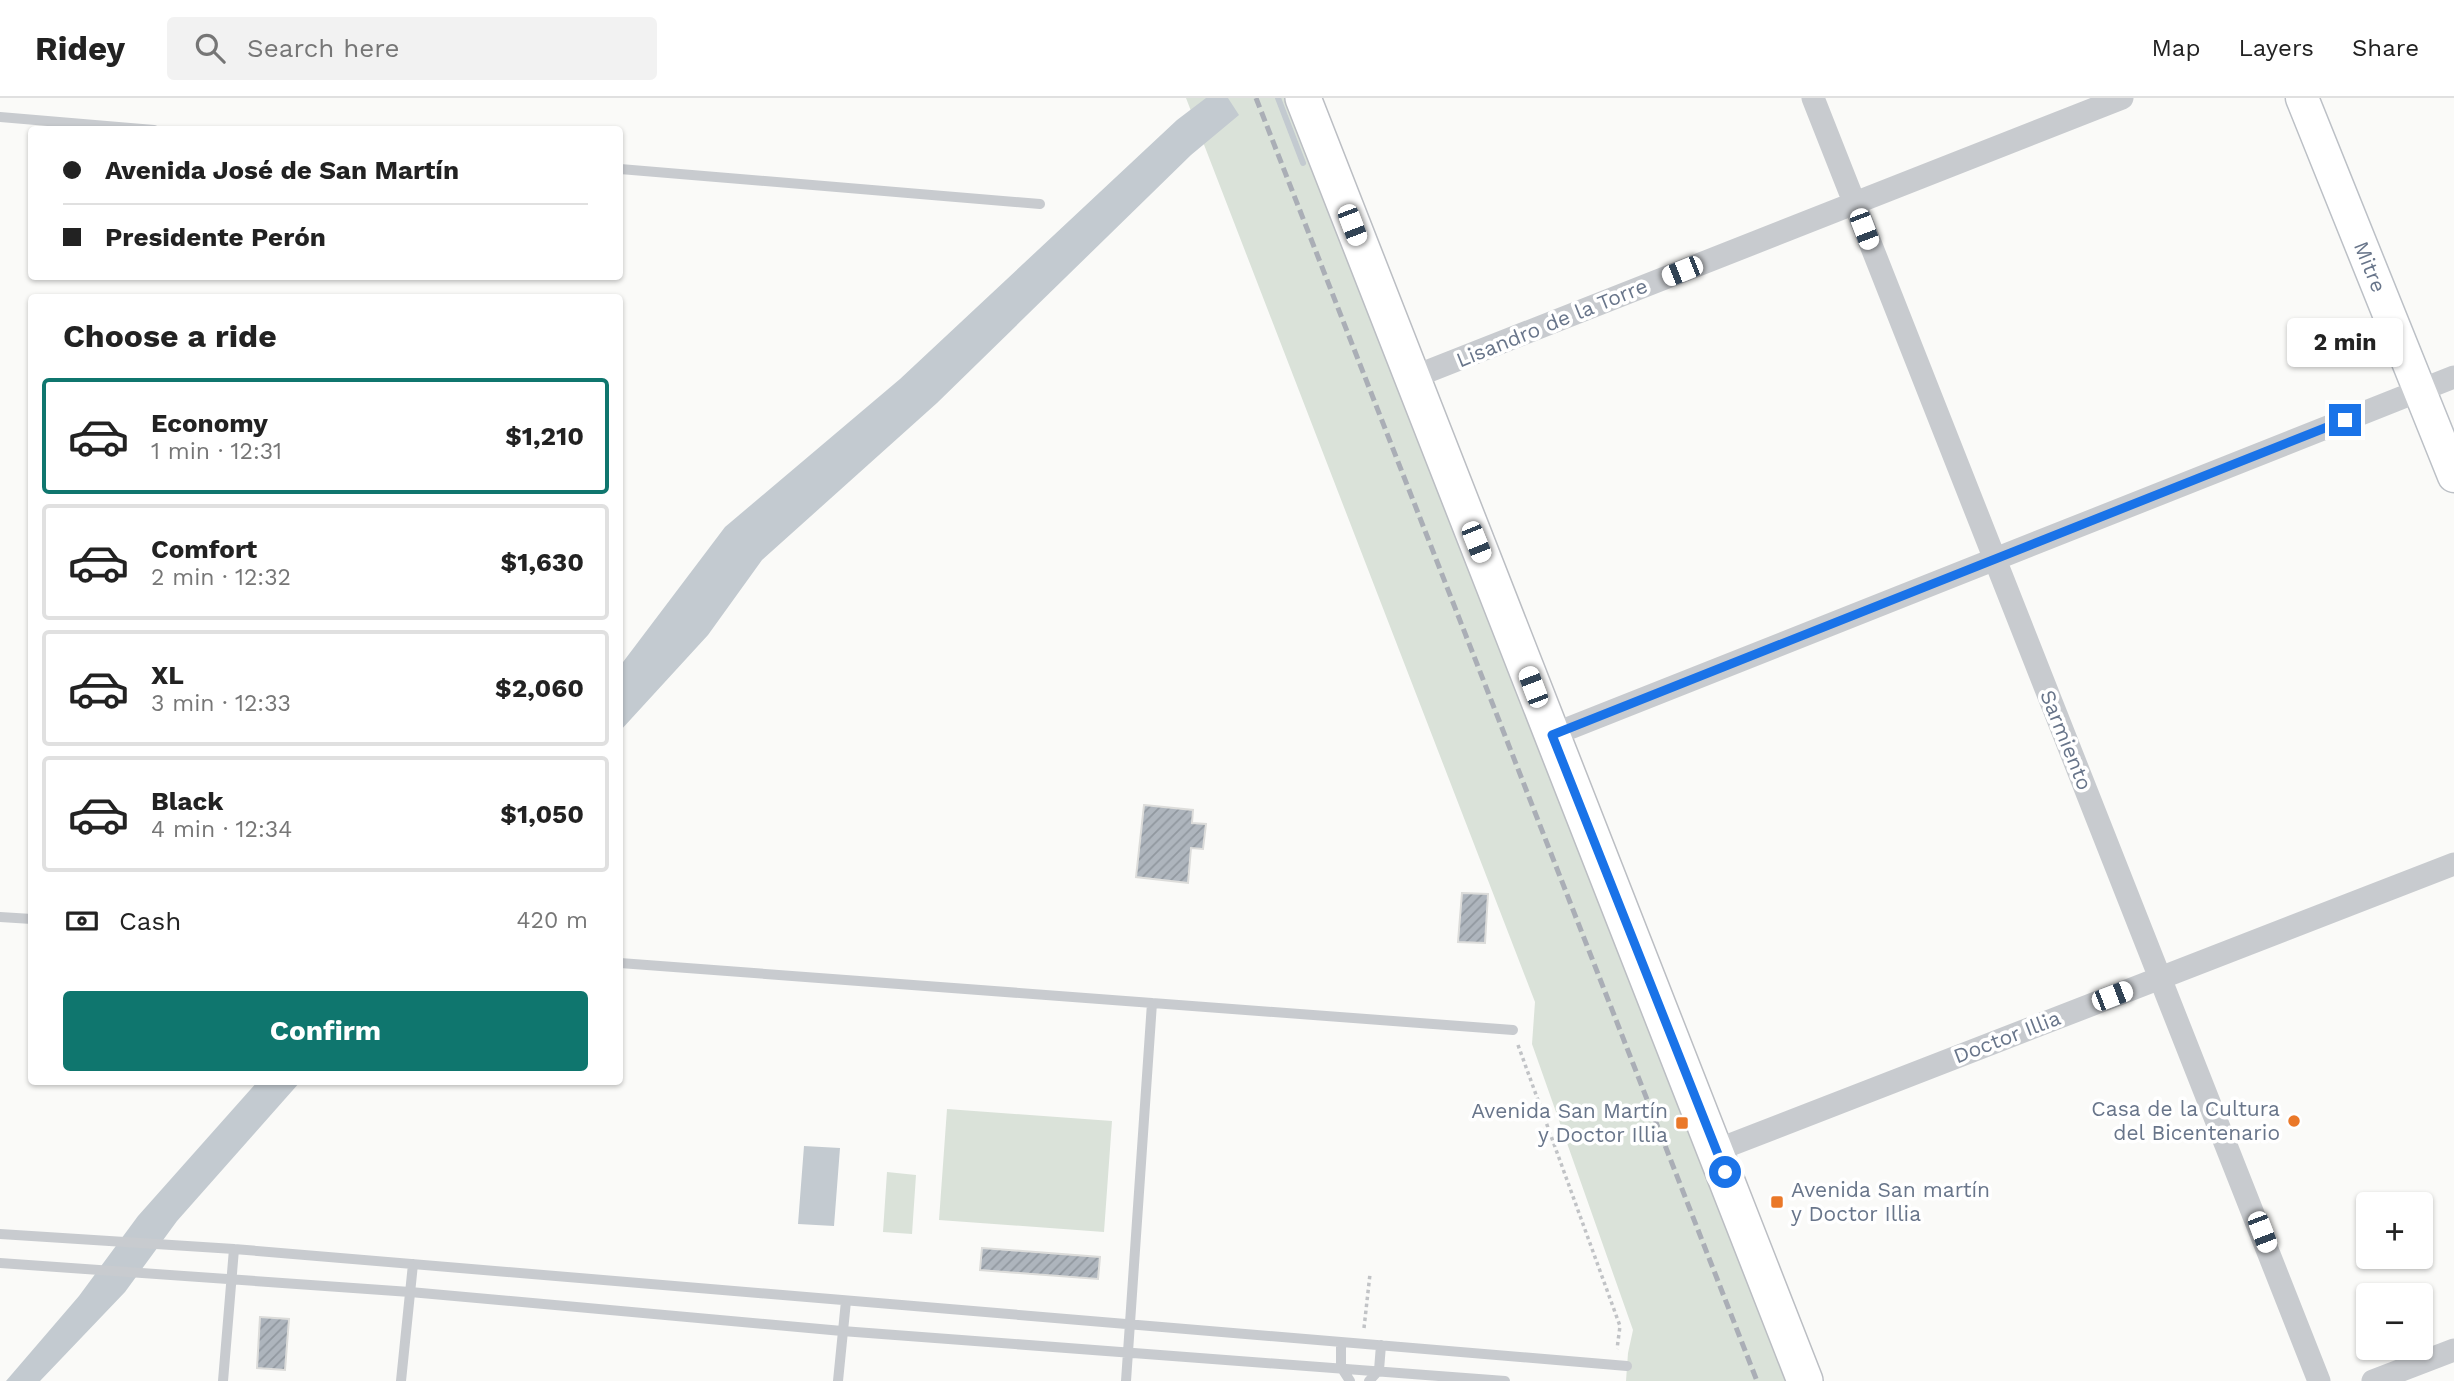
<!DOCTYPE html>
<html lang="en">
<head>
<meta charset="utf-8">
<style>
  :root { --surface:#fff; --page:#f2f2f2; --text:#222; --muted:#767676; --line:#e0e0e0; --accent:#0f766e }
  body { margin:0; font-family:"Work Sans",sans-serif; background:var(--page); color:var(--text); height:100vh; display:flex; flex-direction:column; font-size:26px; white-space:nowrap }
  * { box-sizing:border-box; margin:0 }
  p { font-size:23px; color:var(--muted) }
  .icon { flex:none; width:38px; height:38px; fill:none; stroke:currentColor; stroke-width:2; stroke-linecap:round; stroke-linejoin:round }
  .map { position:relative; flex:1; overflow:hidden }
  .side { position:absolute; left:28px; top:196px; width:595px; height:791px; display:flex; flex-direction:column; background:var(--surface); border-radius:7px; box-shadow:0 2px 5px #0004 }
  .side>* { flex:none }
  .top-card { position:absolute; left:28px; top:28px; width:595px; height:154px; border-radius:7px; box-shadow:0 2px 5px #0004; display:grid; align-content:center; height:154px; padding:0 35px; background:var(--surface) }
  .tools { position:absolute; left:2356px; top:1094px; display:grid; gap:14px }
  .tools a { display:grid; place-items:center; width:77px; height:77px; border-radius:7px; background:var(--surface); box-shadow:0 2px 5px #0004; font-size:35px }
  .end { position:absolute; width:32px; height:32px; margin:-16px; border:9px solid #1a73e8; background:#fff; box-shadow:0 0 0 4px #fff }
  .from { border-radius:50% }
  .bubble { position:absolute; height:49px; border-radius:7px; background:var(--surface); box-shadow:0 2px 5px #0004; font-size:23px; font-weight:700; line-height:49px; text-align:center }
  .car { position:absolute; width:21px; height:42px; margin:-21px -10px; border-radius:9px; box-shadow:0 0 5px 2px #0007; background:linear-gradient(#fff 24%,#345 0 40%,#fff 0 76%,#345 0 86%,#fff 0) }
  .top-card b { display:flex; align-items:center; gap:24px; height:66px; font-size:26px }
  .top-card b+b { border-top:2px solid var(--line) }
  .top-card i { width:18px; height:18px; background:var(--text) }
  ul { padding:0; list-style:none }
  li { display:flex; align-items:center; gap:21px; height:116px; margin:0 14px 10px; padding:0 21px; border:4px solid var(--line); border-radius:7px }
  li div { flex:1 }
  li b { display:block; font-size:26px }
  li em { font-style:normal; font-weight:700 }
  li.current { border-color:var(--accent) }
  li>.icon { width:63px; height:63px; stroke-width:1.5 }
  h2 { padding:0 35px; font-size:32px; line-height:84px }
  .pay { display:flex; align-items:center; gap:18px; height:77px; padding:0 35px; font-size:26px }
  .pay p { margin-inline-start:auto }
  .action { display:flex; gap:14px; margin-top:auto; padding:14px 35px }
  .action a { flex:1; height:80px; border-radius:7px; background:var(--accent); color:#fff; font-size:28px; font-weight:700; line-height:80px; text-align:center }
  header { display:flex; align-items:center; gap:42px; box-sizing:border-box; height:98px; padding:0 35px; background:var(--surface); border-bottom:2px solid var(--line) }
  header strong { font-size:33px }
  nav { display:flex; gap:38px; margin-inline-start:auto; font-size:24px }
  .search { width:490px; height:63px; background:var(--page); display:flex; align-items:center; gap:18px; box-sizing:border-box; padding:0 24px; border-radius:7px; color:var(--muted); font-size:26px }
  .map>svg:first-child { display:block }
  .green { fill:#dae2d9 }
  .water { fill:#c3cad0 }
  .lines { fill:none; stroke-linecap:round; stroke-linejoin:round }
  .stream { stroke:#c3cad0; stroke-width:6 }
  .building { fill:url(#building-hatch); stroke:#dcdcda; stroke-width:2 }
  .secondary-casing { stroke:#bcc0c6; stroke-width:35 }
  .primary-casing { stroke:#bbbec3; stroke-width:38 }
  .path { stroke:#c1c3c6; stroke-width:3.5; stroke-dasharray:3.5 3.5; stroke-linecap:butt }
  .lane { stroke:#c8cbcf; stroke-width:10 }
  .street { stroke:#c8cbcf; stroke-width:23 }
  .secondary { stroke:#fff; stroke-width:32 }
  .primary { stroke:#fff; stroke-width:35 }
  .rail { stroke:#aaaeb6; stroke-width:5; stroke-dasharray:10 5; stroke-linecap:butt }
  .route { stroke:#1a73e8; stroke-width:9 }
  .poi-dot { fill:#ea7828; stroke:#fff; stroke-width:2.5 }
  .labels { text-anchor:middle; stroke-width:7; stroke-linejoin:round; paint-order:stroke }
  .street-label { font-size:21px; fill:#68758a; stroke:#fff }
  .poi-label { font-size:21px; fill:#68758a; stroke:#fff; text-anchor:end }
</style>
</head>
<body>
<header>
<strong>Ridey</strong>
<div class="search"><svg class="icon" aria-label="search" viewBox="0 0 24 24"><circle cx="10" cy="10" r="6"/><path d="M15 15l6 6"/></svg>Search here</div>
<nav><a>Map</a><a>Layers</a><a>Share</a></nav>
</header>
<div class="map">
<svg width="2454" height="1283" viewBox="0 0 2454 1283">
  <defs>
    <pattern id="building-hatch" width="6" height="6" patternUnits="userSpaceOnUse" patternTransform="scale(1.75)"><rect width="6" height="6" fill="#aeb5bd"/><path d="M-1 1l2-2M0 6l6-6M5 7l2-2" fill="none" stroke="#91989f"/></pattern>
  </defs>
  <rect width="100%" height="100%" fill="#fafaf8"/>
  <!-- green -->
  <path class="green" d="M1186,0H1303L1805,1283H1626L1628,1255L1633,1232L1532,946L1535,904Z
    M947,1011L1112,1023L1104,1134L939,1122Z
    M887,1074L916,1077L912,1136L883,1134Z"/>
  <!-- water -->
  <path class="water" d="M1206,0H1228L1239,17L1191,57L937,305L762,462L708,537L620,633V568L725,429L900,281L1177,22Z
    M257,984H300L177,1123L125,1194L40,1283H6L79,1198L138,1118Z
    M804,1048L840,1050L834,1128L798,1126Z"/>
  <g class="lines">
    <!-- stream -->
    <path class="stream" d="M1278,0L1303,65"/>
  </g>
  <!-- building -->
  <path class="building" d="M1144,707L1193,712L1192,725L1206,726L1203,751L1191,750L1188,785L1136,779Z
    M1462,795L1488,796L1485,845L1458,844Z
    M982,1150L1100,1159L1098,1181L980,1172Z
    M260,1219L289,1221L285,1272L257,1270Z"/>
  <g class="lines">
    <defs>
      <g id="secondary">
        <path id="s1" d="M2302,0L2454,378"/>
      </g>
      <path id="primary" d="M1303,0L1805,1283"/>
    </defs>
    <!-- secondary casing -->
    <use href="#secondary" class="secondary-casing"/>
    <!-- primary casing -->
    <use href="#primary" class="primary-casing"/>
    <!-- path -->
    <path class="path" d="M1518,947L1620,1228L1617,1251
      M1364,1230L1370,1176"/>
    <!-- lane -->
    <path class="lane" d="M0,19L154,32
      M620,71L1040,106
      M0,819L32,821
      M620,865L1513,932
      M0,1136L234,1151L1627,1268
      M0,1165L410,1194L842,1233L1505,1283
      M1341,1244V1269L1350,1283
      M223,1283L234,1151
      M401,1283L413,1166
      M838,1283L846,1203
      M1126,1283L1152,905
      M1369,1283L1379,1272L1381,1247"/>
    <!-- street -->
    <path class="street" d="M1813,0L2319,1283
      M1411,280L2122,0
      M1552,637L2454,279
      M1717,1052L2454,766
      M2373,1283L2454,1252"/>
    <!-- secondary -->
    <use href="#secondary" class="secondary"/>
    <!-- primary -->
    <use href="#primary" class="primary"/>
    <!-- rail -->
    <path class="rail" d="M1256,0L1757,1283"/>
  </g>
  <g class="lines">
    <!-- route -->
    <path class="route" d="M1725,1074L1552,637L2345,322"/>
  </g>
  <!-- markers -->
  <g class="poi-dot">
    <circle cx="2294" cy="1023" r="7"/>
    <rect x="1675" y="1018" width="14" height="14" rx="3.5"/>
    <rect x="1770" y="1097" width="14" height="14" rx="3.5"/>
  </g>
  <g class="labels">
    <!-- street labels -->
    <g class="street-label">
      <text dy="7" stroke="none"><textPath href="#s1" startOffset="182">Mitre</textPath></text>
      <text transform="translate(1552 225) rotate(-22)" y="7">Lisandro de la Torre</text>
      <text transform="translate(2066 642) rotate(68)" y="7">Sarmiento</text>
      <text transform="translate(2007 939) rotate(-21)" y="7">Doctor Illia</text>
    </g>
    <!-- poi labels -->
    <g class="poi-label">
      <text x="2280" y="1018">Casa de la Cultura<tspan x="2280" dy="24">del Bicentenario</tspan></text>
      <text x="1668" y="1020">Avenida San Martín<tspan x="1668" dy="24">y Doctor Illia</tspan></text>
      <text x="1791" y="1099" text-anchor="start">Avenida San martín<tspan x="1791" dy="24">y Doctor Illia</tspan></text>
    </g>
  </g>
</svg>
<div class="tools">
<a>+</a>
<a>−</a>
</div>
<i class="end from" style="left:1725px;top:1074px"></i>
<i class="end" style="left:2345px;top:322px"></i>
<div class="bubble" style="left:2287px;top:220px;width:116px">2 min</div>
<i class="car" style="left:1352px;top:127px;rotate:159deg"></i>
<i class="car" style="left:1864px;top:131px;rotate:159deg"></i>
<i class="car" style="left:1682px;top:173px;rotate:248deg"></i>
<i class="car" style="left:1476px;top:444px;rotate:158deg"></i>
<i class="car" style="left:1533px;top:589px;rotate:339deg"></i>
<i class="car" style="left:2112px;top:898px;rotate:69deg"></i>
<i class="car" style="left:2262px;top:1134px;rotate:159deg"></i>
<div class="top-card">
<b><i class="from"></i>Avenida José de San Martín</b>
<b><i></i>Presidente Perón</b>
</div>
<section class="side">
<h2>Choose a ride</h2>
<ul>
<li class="current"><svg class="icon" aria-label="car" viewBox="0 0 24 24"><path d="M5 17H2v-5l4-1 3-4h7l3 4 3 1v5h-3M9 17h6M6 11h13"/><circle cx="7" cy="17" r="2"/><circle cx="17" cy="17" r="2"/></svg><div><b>Economy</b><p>1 min · 12:31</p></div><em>$1,210</em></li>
<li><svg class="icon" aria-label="car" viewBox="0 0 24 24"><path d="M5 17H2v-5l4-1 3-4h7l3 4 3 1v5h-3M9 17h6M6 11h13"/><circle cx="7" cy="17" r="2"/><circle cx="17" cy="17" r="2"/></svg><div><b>Comfort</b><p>2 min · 12:32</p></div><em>$1,630</em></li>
<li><svg class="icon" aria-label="car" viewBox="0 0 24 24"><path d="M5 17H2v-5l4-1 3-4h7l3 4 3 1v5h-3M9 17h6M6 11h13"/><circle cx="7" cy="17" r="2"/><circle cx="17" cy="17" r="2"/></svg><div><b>XL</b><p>3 min · 12:33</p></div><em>$2,060</em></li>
<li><svg class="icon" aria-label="car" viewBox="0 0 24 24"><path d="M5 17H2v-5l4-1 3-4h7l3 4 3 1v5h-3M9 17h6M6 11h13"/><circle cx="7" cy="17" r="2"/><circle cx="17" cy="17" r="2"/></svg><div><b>Black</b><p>4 min · 12:34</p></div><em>$1,050</em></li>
</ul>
<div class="pay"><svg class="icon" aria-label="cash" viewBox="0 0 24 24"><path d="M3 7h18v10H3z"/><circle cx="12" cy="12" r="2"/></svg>Cash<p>420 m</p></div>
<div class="action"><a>Confirm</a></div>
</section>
</div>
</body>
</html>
